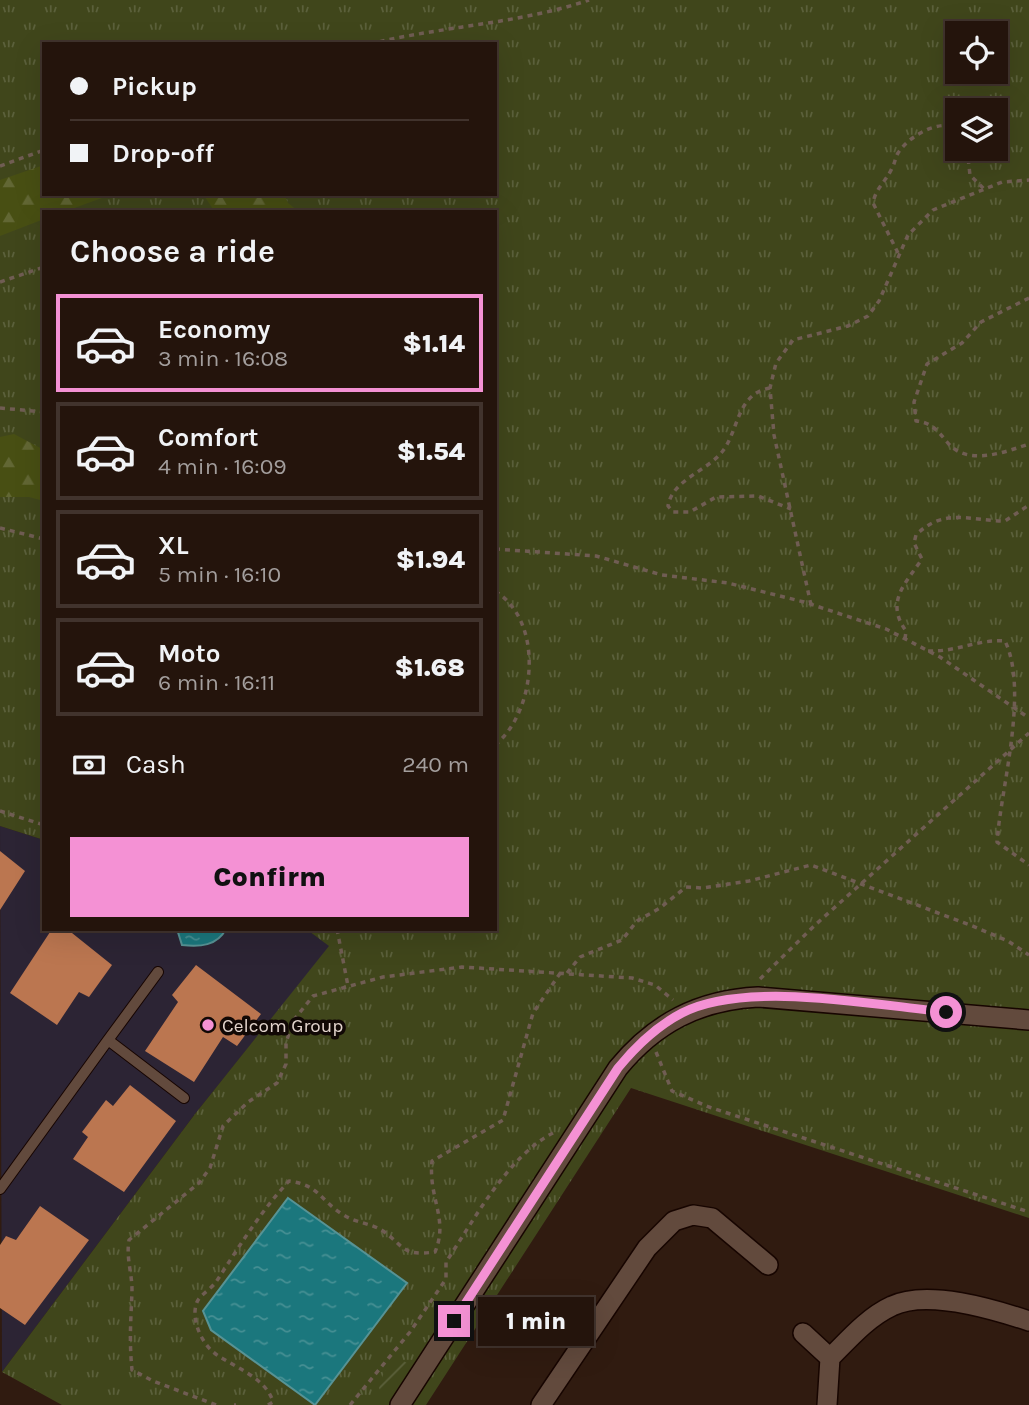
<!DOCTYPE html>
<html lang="en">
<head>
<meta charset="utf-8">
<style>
  :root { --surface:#24140c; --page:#30211a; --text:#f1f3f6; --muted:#a39e9d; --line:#41332d; --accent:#f491d4 }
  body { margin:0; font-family:Karla,sans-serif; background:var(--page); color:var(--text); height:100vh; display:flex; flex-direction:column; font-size:26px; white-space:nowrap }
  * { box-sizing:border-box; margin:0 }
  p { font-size:23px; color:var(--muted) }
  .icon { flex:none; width:38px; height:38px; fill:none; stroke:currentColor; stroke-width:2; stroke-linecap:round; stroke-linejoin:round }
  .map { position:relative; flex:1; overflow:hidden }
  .sheet { position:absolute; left:42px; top:210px; width:455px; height:721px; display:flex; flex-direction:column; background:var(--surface); border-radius:0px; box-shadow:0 7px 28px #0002,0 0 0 2px var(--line) }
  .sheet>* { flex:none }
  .guide { position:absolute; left:42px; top:42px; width:455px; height:154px; border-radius:0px; box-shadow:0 7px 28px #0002,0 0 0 2px var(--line); display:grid; align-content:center; height:154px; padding:0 28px; background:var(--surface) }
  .buttons { position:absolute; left:945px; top:21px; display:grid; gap:14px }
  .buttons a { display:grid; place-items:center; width:63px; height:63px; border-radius:0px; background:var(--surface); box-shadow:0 7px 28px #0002,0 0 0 2px var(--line); font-size:35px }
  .end { position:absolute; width:32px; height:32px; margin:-16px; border:9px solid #f491d4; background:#111; box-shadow:0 0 0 4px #111 }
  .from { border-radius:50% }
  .bubble { position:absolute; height:49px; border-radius:0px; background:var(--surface); box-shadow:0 7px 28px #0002,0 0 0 2px var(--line); font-size:23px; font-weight:800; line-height:49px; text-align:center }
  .guide b { display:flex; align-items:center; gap:24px; height:66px; font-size:26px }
  .guide b+b { border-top:2px solid var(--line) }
  .guide i { width:18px; height:18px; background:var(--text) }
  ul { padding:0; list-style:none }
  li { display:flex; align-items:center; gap:21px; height:98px; margin:0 14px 10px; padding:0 14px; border:4px solid var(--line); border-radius:0px }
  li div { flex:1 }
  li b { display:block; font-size:26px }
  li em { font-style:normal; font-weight:800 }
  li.current { border-color:var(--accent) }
  li>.icon { width:63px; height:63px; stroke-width:1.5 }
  h2 { padding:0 28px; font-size:32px; line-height:84px }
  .pay { display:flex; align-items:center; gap:18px; height:77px; padding:0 28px; font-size:26px }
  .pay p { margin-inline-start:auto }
  .primary-button { display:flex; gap:14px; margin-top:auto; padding:14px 28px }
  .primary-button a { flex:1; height:80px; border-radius:0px; background:var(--accent); color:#111; font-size:28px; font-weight:800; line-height:80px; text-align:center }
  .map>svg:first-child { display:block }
  .commercial { fill:#2c2434 }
  .grass { fill:url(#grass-tufts); fill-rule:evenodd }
  .forest { fill:url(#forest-firs) }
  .garden { fill:url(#garden-furrows) }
  .water { fill:url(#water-ripples); stroke:#579395; stroke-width:2 }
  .building { fill:#bb7650 }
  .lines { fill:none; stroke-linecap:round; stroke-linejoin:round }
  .lane-casing { stroke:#170500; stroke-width:12 }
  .street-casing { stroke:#170500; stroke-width:22 }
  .path { stroke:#705d53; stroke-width:3.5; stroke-dasharray:5 5; stroke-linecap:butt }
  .lane { stroke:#624a3d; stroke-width:10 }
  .street { stroke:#624a3d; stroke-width:19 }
  .route { stroke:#f491d4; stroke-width:9 }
  .poi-dot { fill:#f491d4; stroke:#110805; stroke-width:2.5 }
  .labels { text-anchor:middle; stroke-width:7; stroke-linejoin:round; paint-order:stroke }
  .poi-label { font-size:19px; fill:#e2d4cc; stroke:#110805; text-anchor:start }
</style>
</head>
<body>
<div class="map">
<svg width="1029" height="1405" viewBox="0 0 1029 1405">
  <defs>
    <pattern id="grass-tufts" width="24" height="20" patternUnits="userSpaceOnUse" patternTransform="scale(1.75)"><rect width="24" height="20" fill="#40461b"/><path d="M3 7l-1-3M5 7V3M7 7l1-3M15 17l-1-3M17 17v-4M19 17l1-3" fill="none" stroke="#5b603b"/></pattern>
    <pattern id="forest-firs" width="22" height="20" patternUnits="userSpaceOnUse" patternTransform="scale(1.75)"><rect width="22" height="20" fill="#484f13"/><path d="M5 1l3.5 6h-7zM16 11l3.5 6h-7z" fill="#626734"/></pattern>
    <pattern id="garden-furrows" width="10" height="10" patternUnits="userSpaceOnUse" patternTransform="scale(1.75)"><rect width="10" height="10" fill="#40461b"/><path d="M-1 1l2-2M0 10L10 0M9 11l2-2" fill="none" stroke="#5b603b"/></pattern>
    <pattern id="water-ripples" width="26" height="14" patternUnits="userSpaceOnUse" patternTransform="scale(1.75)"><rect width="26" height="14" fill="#1b777d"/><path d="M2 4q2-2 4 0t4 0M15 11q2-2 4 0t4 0" fill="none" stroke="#479094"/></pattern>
  </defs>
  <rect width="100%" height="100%" fill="#301b10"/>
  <!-- commercial -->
  <path class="commercial" d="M0,826L44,840V929H306L330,946L195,1114L2,1372Z"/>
  <!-- grass -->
  <path class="grass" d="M0,0H1029V1218L631,1088L426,1405H62L2,1372L195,1114L329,946L306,929H495V212H44V840L0,826ZM957,33H996V72H957ZM44,44H495V194H44ZM957,110H996V149H957Z"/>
  <!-- forest -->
  <path class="forest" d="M44,165V194H113L63,212H44V219L0,236V180Z
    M203,194H284L288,203L299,212H215Z
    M14,434L44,450V501L29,497H0V437Z"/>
  <!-- garden -->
  <path class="garden" d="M400,1359L407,1363L393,1390L384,1398L379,1388C383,1372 386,1366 400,1359Z"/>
  <!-- water -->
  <path class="water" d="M177,929H226C217,946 200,947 182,945Z
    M288,1198L407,1283L315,1405L211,1330L203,1311Z"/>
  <!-- building -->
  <path class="building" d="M0,851L25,871L0,910Z
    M52,929H67L112,965L89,997L79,992L57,1025L10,993Z
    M196,965L261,1014L237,1046L223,1037L194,1082L145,1051L178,1002L172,995Z
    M130,1085L176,1121L124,1192L73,1159L88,1137L82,1132L106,1100L113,1106Z
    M40,1206L89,1240L25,1325L0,1308V1245L6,1236L16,1240Z"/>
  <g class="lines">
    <defs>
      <path id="lane" d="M108,1040L158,972
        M0,1189L108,1040L184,1098"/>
      <path id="street" d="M803,1333L830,1358L827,1405
        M830,1358C849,1339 868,1317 892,1306C927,1289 993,1309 1029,1321
        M400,1405L618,1068C655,1023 699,1000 758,997L1029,1020
        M541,1405L647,1248L674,1221L693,1215L712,1218L768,1265"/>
    </defs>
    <!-- lane casing -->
    <use href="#lane" class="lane-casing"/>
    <!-- street casing -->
    <use href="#street" class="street-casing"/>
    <!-- path -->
    <path class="path" d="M370,44C442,26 519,24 589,0
      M967,149L970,175L984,189
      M0,166L44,150
      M898,253L873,203C876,187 886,182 892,168C895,163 895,158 898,153C909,136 937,120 957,127
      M0,282L44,267
      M1029,298L981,322L962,343L927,364L914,402L916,421C931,422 938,431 947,442C967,467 1005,452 1029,444
      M770,388C736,394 739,431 722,452C707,471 672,480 668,506L673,512H690L716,497L758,496L791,509
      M0,408L44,412
      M0,528L44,539
      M495,549L596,556L662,575L728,583L804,602L886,629L940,657L1029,718
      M495,591C545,622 536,712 495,745
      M811,605L774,435L770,388L776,363L793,340L848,326L868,316L879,301L908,235L933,210L1002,182L1029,180
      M905,639L906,631C885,602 905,584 922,559L914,543L916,535C944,507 971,521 1005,521L1029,505
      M928,651C958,652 977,639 1005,641C1029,691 1001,787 997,842L1029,865
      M0,811L44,825
      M337,929L348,986
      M567,973L580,957L622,940L637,921L660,908L686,887L703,888L749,881L811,865L970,925L1008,941L1029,955
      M760,979L814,926L1029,733
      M656,1052L672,1091L709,1107L1029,1212
      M216,1405L153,1381L132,1370C129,1339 131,1320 132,1290C132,1273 126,1258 129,1240L199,1183L210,1168L223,1126L248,1102L277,1083L286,1064V1043L293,1021L313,996L383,977L462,967L632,978L655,985L673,1000
      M234,1405H236
      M268,1405L273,1402C267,1379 235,1367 217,1355C202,1345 190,1319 197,1302C200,1295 211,1289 216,1282C239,1247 260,1212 289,1181C319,1185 320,1200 342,1214C355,1223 371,1223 383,1231C406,1248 402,1256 435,1252C449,1219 428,1198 432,1161L503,1120L533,1013L561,972
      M350,1405L410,1332L446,1279V1262C474,1220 508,1156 553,1133"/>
    <!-- lane -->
    <use href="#lane" class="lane"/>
    <!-- street -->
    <use href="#street" class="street"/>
  </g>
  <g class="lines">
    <!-- route -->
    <path class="route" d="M454,1321L618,1068C636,1046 657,1026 682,1013C746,980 874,1005 946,1012"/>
  </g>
  <!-- markers -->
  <circle class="poi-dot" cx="208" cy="1025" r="7"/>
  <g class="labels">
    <!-- poi labels -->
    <g class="poi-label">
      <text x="222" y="1032">Celcom Group</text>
    </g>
  </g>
</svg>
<div class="buttons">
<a><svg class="icon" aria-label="locate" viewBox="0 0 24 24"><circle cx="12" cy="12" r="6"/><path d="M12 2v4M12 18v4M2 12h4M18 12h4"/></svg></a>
<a><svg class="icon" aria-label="layers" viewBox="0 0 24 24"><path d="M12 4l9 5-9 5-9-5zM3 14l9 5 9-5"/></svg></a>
</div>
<i class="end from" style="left:946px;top:1012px"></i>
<i class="end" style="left:454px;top:1321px"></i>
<div class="bubble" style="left:478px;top:1297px;width:116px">1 min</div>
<div class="guide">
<b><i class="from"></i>Pickup</b>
<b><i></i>Drop-off</b>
</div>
<section class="sheet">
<h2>Choose a ride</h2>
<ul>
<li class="current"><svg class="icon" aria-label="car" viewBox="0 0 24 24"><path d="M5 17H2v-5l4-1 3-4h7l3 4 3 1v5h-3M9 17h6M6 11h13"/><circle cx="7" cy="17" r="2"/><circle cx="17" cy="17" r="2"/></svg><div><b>Economy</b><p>3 min · 16:08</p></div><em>$1.14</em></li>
<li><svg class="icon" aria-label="car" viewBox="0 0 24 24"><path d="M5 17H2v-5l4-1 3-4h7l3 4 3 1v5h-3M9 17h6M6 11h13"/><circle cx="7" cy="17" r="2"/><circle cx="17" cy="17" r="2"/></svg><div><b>Comfort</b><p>4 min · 16:09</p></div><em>$1.54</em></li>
<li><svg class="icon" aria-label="car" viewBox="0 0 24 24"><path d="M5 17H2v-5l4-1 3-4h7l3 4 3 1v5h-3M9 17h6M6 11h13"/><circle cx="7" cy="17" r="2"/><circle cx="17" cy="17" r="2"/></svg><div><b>XL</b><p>5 min · 16:10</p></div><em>$1.94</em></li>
<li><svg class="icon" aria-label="car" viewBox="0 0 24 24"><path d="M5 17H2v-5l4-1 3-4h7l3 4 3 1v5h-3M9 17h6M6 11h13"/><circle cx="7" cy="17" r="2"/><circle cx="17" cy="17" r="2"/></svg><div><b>Moto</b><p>6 min · 16:11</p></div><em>$1.68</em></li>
</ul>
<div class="pay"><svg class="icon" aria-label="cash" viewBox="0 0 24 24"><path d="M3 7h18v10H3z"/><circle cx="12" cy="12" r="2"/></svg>Cash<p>240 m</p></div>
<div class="primary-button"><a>Confirm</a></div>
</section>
</div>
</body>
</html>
